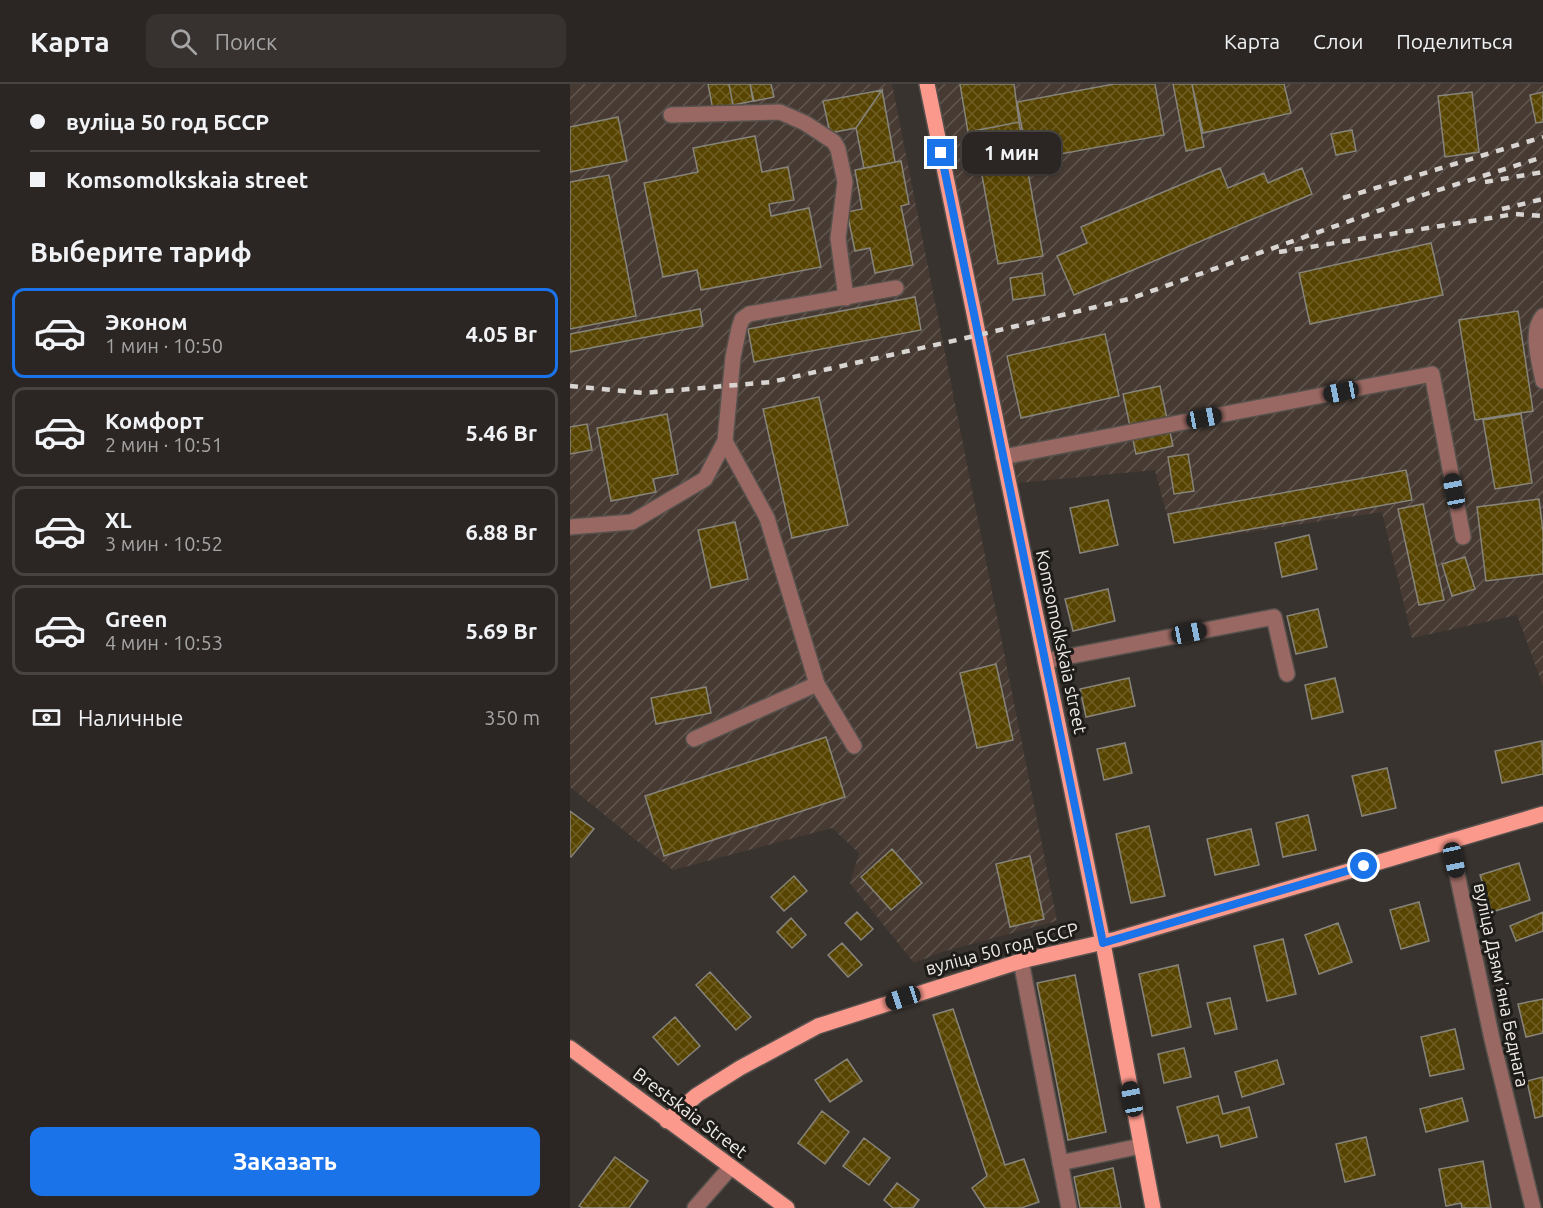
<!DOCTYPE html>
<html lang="ru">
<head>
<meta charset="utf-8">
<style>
  :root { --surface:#2b2623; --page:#373230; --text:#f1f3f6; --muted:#a6a5a6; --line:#474341; --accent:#1a73e8 }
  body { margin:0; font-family:Ubuntu,sans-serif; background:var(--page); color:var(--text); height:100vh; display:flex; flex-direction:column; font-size:22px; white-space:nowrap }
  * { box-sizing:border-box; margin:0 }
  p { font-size:20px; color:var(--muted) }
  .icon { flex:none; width:33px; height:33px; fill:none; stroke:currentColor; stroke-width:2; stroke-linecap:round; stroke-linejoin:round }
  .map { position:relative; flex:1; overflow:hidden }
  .drawer { display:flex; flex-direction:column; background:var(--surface); width:570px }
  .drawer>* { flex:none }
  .guide { display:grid; align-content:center; height:132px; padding:0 30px; background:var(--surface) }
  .end { position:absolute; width:27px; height:27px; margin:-14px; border:8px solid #1a73e8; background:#fff; box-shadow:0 0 0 3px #fff }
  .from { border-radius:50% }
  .bubble { position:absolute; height:42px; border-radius:12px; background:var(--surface); box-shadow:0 2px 4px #0004,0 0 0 2px var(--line); font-size:20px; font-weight:700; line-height:42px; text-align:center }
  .car { position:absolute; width:18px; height:36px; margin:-18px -9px; border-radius:8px; box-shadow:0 0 4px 2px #0007; background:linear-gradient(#222 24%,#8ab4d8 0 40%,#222 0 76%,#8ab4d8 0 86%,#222 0) }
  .guide b { display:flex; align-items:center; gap:21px; height:57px; font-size:22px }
  .guide b+b { border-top:2px solid var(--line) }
  .guide i { width:15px; height:15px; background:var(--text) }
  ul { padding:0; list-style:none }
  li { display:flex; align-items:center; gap:18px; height:90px; margin:0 12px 9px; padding:0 18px; border:3px solid var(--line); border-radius:12px }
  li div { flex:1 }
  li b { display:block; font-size:22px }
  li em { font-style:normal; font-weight:700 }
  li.on { border-color:var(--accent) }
  li>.icon { width:54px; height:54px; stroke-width:1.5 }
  h2 { padding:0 30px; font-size:27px; line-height:72px }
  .pay { display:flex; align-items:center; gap:15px; height:66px; padding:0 30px; font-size:22px }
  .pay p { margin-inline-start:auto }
  .cta { display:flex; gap:12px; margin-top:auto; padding:12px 30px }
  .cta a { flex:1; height:69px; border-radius:12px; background:var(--accent); color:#fff; font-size:24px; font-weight:700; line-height:69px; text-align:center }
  header { display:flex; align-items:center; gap:36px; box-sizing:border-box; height:84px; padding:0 30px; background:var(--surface); border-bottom:2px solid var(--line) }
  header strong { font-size:28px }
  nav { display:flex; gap:33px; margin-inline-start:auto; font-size:21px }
  .search { width:420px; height:54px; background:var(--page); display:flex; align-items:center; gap:15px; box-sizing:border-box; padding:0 21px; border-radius:12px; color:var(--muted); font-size:22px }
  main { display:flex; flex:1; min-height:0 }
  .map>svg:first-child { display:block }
  .industrial { fill:url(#industrial-furrows) }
  .building { fill:url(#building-cross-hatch); stroke:#87847c; stroke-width:1.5 }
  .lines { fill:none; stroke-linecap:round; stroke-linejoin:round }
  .minor-casing { stroke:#56514d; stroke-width:18 }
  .major-casing { stroke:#56514d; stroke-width:18 }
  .minor { stroke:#996862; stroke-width:15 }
  .major { stroke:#fb998d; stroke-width:15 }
  .rail { stroke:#d9d5d2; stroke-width:4.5; stroke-dasharray:8 8; stroke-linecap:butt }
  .route { stroke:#1a73e8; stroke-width:8 }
  .labels { text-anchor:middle; stroke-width:6; stroke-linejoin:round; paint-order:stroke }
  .street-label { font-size:18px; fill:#f0ece9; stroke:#1e1c19 }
</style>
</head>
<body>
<header>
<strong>Карта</strong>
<div class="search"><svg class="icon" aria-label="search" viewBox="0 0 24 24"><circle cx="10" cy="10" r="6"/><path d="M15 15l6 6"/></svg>Поиск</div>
<nav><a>Карта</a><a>Слои</a><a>Поделиться</a></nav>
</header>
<main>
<section class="drawer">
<div class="guide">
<b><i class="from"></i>вуліца 50 год БССР</b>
<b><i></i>Komsomolkskaia street</b>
</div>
<h2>Выберите тариф</h2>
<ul>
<li class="on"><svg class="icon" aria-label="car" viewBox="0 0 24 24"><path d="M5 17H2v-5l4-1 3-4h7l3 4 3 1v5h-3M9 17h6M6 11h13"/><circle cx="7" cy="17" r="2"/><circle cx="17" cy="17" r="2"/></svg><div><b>Эконом</b><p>1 мин · 10:50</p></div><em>4.05 Br</em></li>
<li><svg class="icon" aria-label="car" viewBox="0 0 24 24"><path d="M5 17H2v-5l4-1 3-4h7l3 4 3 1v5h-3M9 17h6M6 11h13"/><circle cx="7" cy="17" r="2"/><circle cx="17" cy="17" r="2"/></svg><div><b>Комфорт</b><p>2 мин · 10:51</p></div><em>5.46 Br</em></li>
<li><svg class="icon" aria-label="car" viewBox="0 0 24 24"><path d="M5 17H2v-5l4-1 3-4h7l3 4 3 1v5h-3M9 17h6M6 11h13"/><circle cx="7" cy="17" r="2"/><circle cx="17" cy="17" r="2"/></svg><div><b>XL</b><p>3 мин · 10:52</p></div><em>6.88 Br</em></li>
<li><svg class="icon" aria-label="car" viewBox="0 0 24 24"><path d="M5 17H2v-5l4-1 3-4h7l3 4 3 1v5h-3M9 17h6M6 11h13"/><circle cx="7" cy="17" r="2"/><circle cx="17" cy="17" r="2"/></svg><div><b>Green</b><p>4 мин · 10:53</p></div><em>5.69 Br</em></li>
</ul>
<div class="pay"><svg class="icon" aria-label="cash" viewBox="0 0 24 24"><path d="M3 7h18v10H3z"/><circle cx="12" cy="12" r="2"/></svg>Наличные<p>350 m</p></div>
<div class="cta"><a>Заказать</a></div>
</section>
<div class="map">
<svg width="973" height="1124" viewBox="0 0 973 1124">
  <defs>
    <pattern id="industrial-furrows" width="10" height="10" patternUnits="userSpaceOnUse" patternTransform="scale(1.5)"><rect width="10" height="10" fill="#463a32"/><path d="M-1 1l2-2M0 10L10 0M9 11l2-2" fill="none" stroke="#615750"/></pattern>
    <pattern id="building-cross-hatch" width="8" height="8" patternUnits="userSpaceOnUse" patternTransform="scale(1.5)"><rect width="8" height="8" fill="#564400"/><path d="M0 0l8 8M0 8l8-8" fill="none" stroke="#6f5f25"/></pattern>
  </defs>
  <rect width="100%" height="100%" fill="#39332f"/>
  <!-- industrial -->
  <path class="industrial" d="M0,0H322L487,837L372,868L344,879L280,799L289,769L262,744L103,786L0,703Z
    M366,0H973V602L947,531L842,554L812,428L604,459L585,386L448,399Z"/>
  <!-- building -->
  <path class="building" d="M138,0H159L163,21L143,26Z
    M159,0H180L183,17L163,21Z
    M180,0H201L204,13L184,17Z
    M390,0H444L449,38L398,48Z
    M544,0H585L594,51L458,76L447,18Z
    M603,0H622L634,63L616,67Z
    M622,0H714L721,29L633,49Z
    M312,6L325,78L294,84L286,44Z
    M312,6L286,44L260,49L253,17Z
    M902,8L909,68L875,73L868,12Z
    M973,8V38L966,39L960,11Z
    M48,33L57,77L0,88V43Z
    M449,38L473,172L428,180L404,47Z
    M782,46L786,67L766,71L761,50Z
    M185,52L192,88L218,83L224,116L199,120L201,132L239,124L251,183L131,206L127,186L93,193L74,99L128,88L123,64Z
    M331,77L339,120L331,122L343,181L305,189L300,164L285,167L277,128L292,125L285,86Z
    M650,84L658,104L694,89L698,99L732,84L742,110L504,211L487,172L517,159L511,143Z
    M39,91L66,232L0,245V98Z
    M861,159L873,211L740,240L729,189Z
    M472,189L475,211L443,216L440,194Z
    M345,213L351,246L184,278L178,245Z
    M130,225L133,242L0,268V250Z
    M948,227L963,327L905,336L889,236Z
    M535,250L549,312L451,334L437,272Z
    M590,302L603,362L566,370L553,310Z
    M249,313L278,441L222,454L193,325Z
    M97,330L108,390L83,395L86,408L41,417L27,344Z
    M951,330L962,399L925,405L913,336Z
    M17,340L22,366L0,370V343Z
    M618,370L624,407L604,410L598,373Z
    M836,386L842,416L604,459L598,430Z
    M969,415L973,448V490L916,497L907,423Z
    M538,416L548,461L510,469L500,424Z
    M853,420L874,516L849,521L828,425Z
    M165,438L178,495L141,504L128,446Z
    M739,451L747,485L712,493L705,459Z
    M895,473L905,505L882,512L872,480Z
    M538,505L545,537L503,547L495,515Z
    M748,525L757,563L726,570L717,532Z
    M426,580L443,656L407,664L390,589Z
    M559,594L565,622L516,633L510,605Z
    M765,594L773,628L742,635L735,601Z
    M136,603L141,629L86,640L81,614Z
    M256,653L275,713L94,772L75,712Z
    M972,657L973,690L932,699L925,667Z
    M555,659L562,689L534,696L527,665Z
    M817,684L826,724L792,732L782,692Z
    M0,727L24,745L1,773L0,772Z
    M738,731L746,766L713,773L706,739Z
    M579,742L595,812L561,819L546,750Z
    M681,745L689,781L645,791L637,755Z
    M322,765L352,799L321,826L291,793Z
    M460,772L474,835L440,843L426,780Z
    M949,779L960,816L922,828L910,791Z
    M224,792L237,807L214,827L201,813Z
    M849,818L859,857L831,865L820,826Z
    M287,828L303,845L291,856L275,839Z
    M973,828V847L946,857L940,842Z
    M221,834L236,851L222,864L207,848Z
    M768,839L782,878L749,890L735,851Z
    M713,855L726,910L697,917L684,862Z
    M272,859L292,881L278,893L258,871Z
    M608,881L621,943L582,952L569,890Z
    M140,888L181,933L166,946L126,901Z
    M505,891L536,1048L498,1056L467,899Z
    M660,914L667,945L645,950L637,919Z
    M973,915V949L956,953L948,920Z
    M383,925L435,1081L454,1075L469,1118L451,1124H415L402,1104L417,1092L363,931Z
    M105,933L130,962L108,981L83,953Z
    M885,945L894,985L860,992L851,953Z
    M614,964L621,993L594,999L588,970Z
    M277,975L292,997L260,1018L245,996Z
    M707,976L714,1000L672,1013L665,988Z
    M973,993V1032L965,1034L957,997Z
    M648,1012L653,1030L679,1023L687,1053L651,1063L648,1051L617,1059L607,1023Z
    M892,1014L898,1037L856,1048L850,1025Z
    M252,1027L279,1048L255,1080L228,1059Z
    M796,1053L805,1091L775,1098L766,1060Z
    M294,1054L320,1074L299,1101L273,1082Z
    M45,1073L78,1097L59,1124H13L9,1122Z
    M913,1077L921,1124H892L891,1119L876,1122L869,1085Z
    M543,1084L551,1124H510L504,1093Z
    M327,1099L349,1116L343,1124H323L314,1116Z"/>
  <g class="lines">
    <defs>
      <path id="minor" d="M101,31L210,28L235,39L264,58L268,65L275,98L268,154L276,214
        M973,232C959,247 970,279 973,297
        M155,357L197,434L247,600L284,662
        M433,373L862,290L893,453
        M0,443L62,438L135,395L155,357L163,273L169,244L172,235L179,230L326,204
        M475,577L704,533L717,590
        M124,655L247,600
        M880,757L922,955L963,1124
        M451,877L499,1124
        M490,1079L571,1062
        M125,1124L160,1084"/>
      <path id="major" d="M357,0L533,859L583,1124
        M0,964L217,1124
        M97,1037L127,1011L170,984L248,942L451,877L547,855L973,730"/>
    </defs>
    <!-- minor casing -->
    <use href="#minor" class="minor-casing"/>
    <!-- major casing -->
    <use href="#major" class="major-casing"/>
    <!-- minor -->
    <use href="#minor" class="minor"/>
    <!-- major -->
    <use href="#major" class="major"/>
    <!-- rail -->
    <path class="rail" d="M915,98L973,88
      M773,114L973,53
      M932,125L973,115
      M709,168L945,130L973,132
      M0,302L74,309L201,298L409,251L559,215L859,109L973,73"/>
  </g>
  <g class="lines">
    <!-- route -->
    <path class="route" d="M371,69L533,859L794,782"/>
  </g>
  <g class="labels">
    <!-- street labels -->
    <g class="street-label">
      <text transform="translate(491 558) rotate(78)" y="6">Komsomolkskaia street</text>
      <text transform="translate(432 865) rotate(-15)" y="6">вуліца 50 год БССР</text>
      <text transform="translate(931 901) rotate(78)" y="6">вуліца Дзямʼяна Беднага</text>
      <text transform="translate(120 1029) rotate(37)" y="6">Brestskaia Street</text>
    </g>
  </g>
</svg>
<i class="end from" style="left:794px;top:782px"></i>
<i class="end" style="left:371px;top:69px"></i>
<div class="bubble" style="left:392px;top:48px;width:99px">1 мин</div>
<i class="car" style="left:771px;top:308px;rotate:259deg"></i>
<i class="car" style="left:634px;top:334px;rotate:79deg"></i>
<i class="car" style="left:884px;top:407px;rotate:349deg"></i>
<i class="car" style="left:619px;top:549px;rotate:79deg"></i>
<i class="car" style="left:884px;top:776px;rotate:168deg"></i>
<i class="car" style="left:333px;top:914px;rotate:252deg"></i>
<i class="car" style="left:562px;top:1015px;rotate:349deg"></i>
</div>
</main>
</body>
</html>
